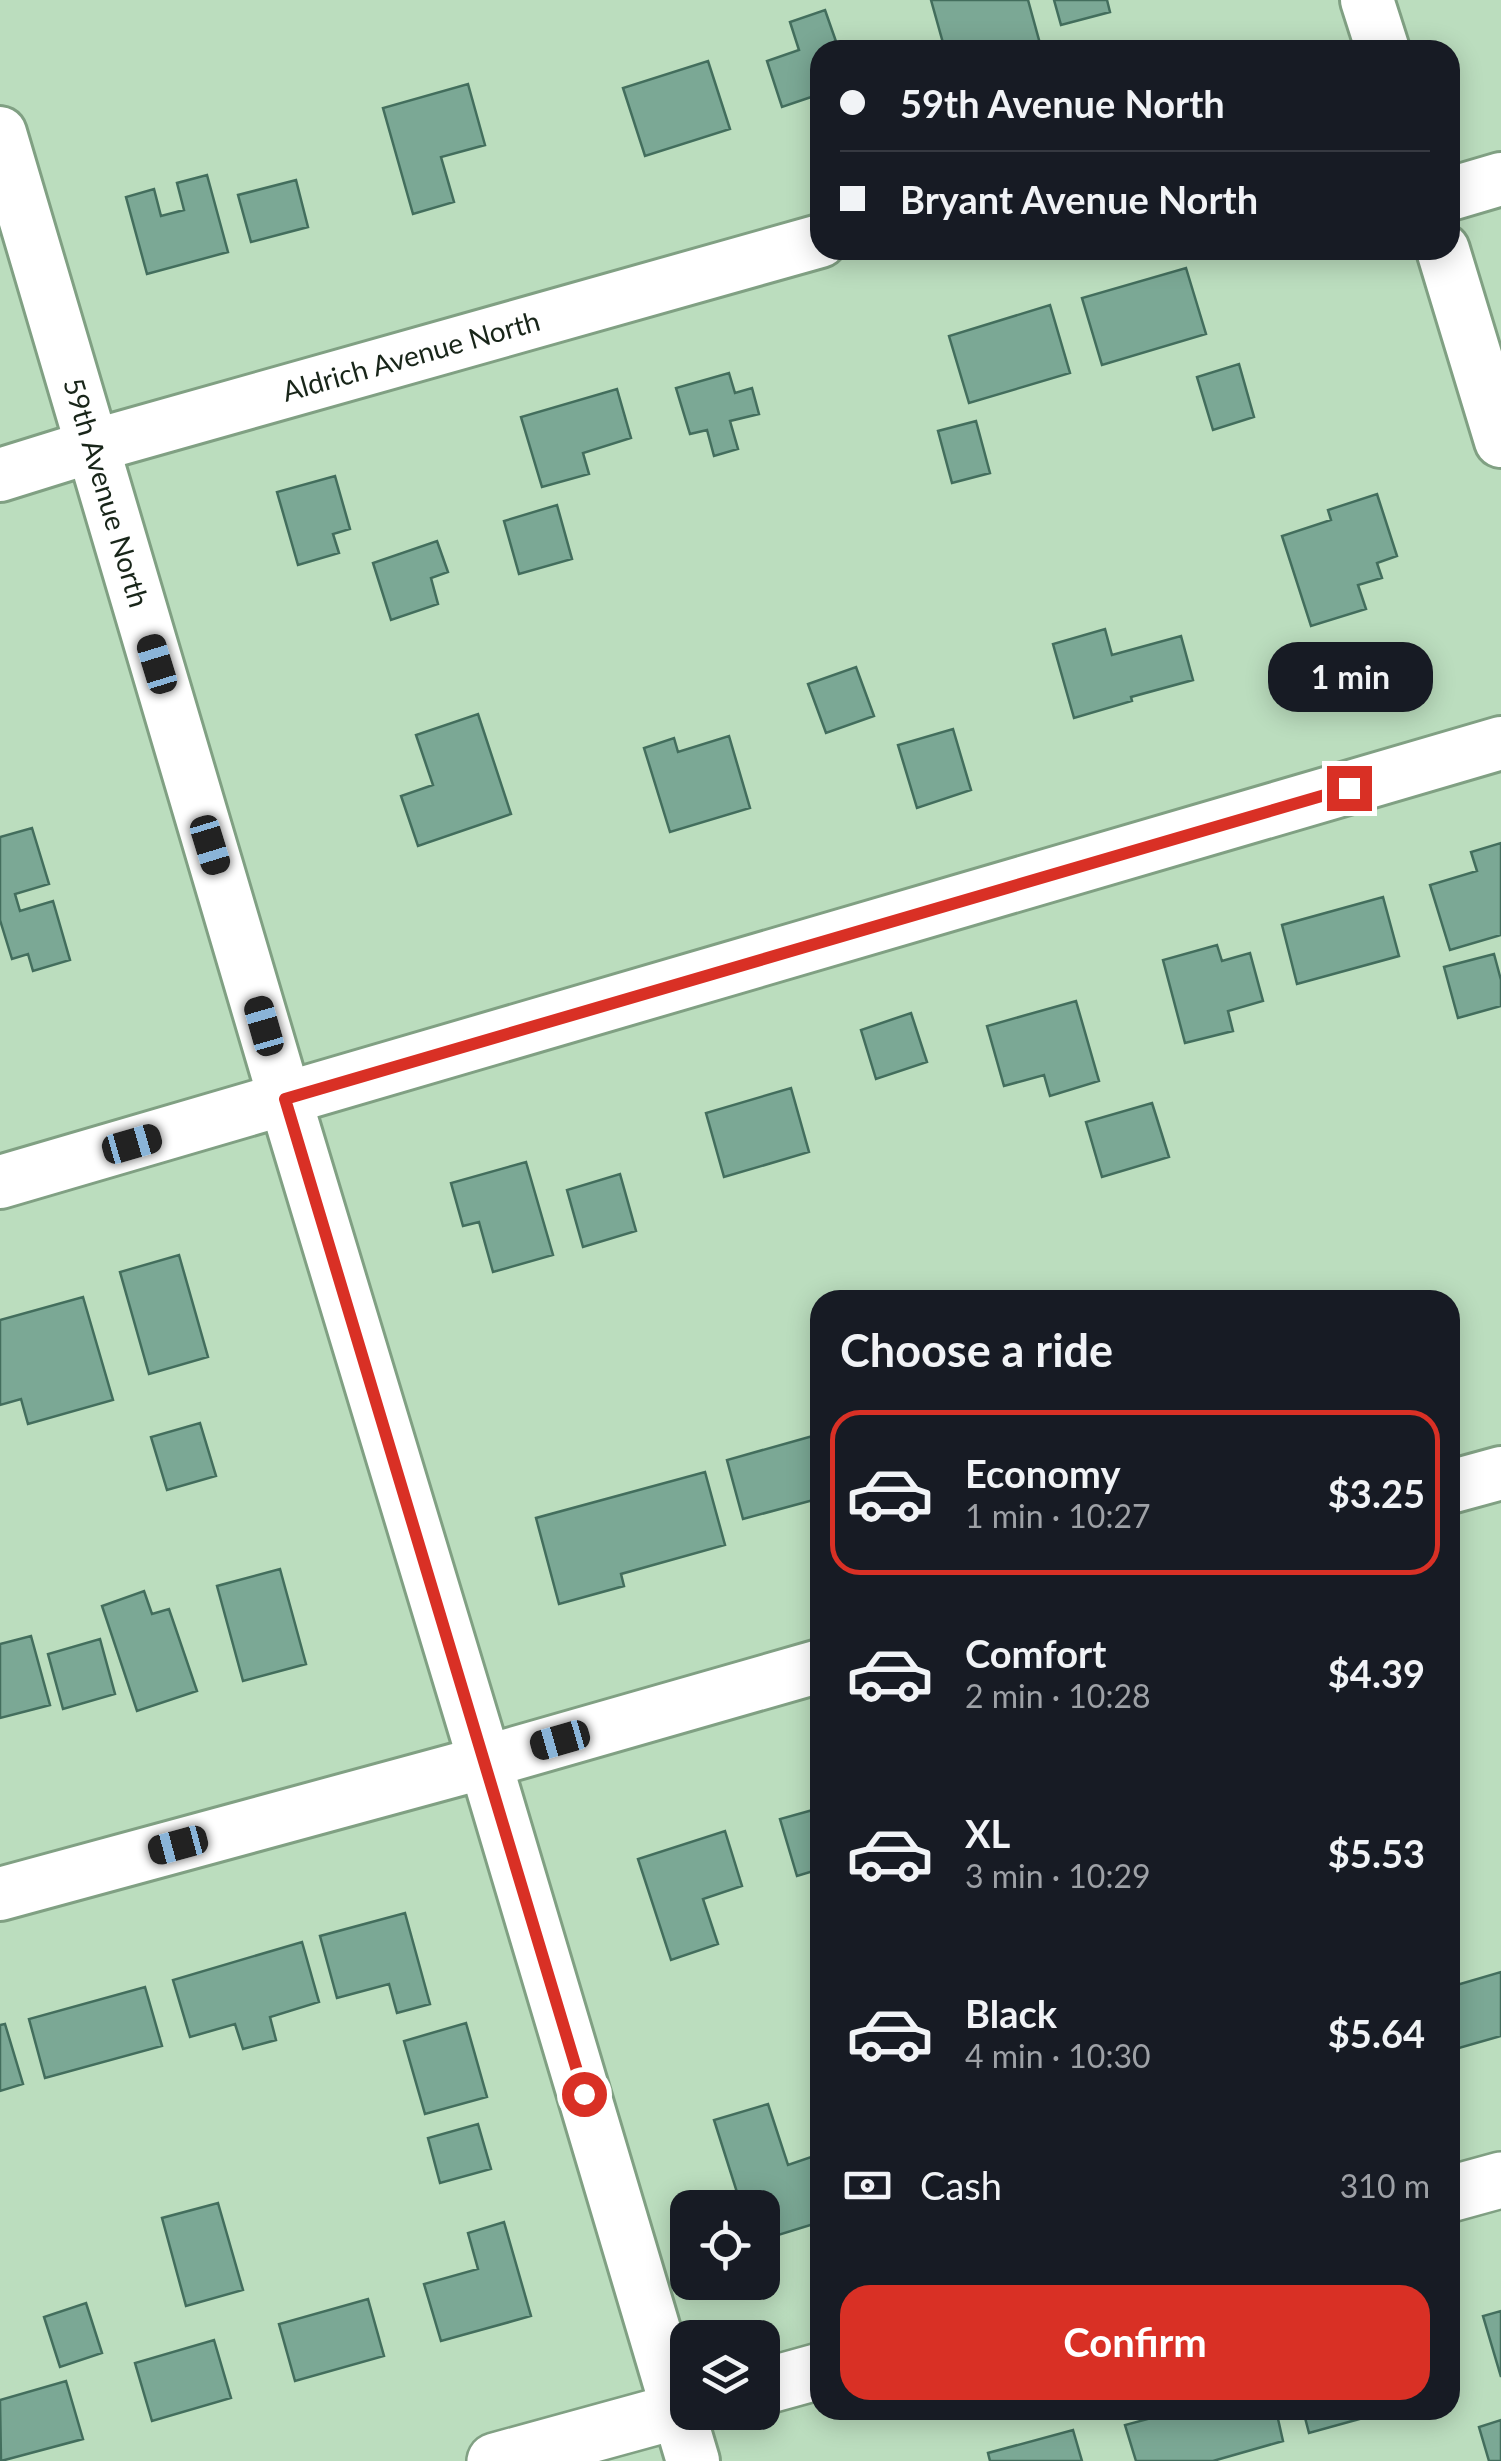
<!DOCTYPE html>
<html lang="en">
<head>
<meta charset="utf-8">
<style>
  :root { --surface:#171b24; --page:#20242c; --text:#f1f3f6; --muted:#9ea1a6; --line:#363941; --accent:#d93025 }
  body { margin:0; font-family:Lato,sans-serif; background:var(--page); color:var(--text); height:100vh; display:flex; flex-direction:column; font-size:38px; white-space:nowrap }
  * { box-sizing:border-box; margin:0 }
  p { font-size:32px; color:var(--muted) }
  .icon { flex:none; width:55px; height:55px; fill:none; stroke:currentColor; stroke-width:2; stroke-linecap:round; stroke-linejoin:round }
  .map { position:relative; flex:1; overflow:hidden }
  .side { position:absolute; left:810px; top:1290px; width:650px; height:1130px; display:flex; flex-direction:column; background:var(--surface); border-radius:30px; box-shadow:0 5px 25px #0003 }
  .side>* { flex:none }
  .top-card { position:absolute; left:810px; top:40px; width:650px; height:220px; border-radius:30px; box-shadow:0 5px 25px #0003; display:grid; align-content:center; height:220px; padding:0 30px; background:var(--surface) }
  .controls { position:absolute; left:670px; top:2190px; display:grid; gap:20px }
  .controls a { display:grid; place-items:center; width:110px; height:110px; border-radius:20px; background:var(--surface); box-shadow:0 5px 25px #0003; font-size:50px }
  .end { position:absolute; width:45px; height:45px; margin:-22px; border:12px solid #d93025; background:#fff; box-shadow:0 0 0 5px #fff }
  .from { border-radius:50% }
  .bubble { position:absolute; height:70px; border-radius:30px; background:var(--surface); box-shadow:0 5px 25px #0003; font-size:32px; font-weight:700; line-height:70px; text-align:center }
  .car { position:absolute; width:30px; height:60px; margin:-30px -15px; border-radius:12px; box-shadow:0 0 8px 2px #0007; background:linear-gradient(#222 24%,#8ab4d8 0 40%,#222 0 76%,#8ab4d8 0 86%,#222 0) }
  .top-card b { display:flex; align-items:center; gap:35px; height:95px; font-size:38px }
  .top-card b+b { border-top:2px solid var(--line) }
  .top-card i { width:25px; height:25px; background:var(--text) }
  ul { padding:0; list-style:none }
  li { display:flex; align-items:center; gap:30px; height:165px; margin:0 20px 15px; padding:0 10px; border:5px solid transparent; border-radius:30px }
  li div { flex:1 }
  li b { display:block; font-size:38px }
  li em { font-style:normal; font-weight:700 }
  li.current { border-color:var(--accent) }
  li>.icon { width:90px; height:90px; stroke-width:1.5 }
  h2 { padding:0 30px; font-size:45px; line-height:120px }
  .pay { display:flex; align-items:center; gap:25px; height:110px; padding:0 30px; font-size:38px }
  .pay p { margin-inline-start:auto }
  .button { display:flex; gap:20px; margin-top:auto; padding:20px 30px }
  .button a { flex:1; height:115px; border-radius:30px; background:var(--accent); color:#fff; font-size:40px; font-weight:700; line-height:115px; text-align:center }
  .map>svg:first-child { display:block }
  .building { fill:#7ba895; stroke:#436e5d; stroke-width:2.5 }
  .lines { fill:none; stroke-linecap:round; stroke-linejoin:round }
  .street-casing { stroke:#80a083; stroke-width:58 }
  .secondary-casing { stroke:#80a083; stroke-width:60 }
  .street { stroke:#fff; stroke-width:52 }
  .secondary { stroke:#fff; stroke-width:55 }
  .route { stroke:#d93025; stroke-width:12 }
  .labels { text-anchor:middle; stroke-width:8; stroke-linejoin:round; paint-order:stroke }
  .street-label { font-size:28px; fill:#182519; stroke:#e8f9e9 }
</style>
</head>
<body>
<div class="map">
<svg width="1501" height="2461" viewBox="0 0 1501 2461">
  <rect width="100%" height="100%" fill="#bbddbe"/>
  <!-- building -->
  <path class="building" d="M931,0H1028L1039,40L1005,50H945Z
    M1054,0H1107L1110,12L1061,25Z
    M825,10L839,50H820V94L782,107L767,61L799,50L790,22Z
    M708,61L730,129L645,156L623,88Z
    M468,84L485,145L441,157L454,202L413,214L383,108Z
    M207,175L228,252L147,274L126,197L154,189L161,216L184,210L177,183Z
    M296,180L308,227L251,242L238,195Z
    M1186,268L1206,334L1102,365L1082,298Z
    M1050,305L1070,373L969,403L949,336Z
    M1239,364L1254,417L1213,430L1197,377Z
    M729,373L735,393L752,388L759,414L730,421L738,449L714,456L707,430L690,434L676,388Z
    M617,389L631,438L583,453L589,474L542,487L521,417Z
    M976,421L990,473L952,483L938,431Z
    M335,476L350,529L333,534L339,553L298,565L277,492Z
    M1377,494L1397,556L1377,563L1382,578L1358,585L1366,609L1311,626L1282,536L1331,520L1328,510Z
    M557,505L572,559L519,574L504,521Z
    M437,541L448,572L431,578L438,604L391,620L373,563Z
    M1105,629L1112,655L1181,636L1193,680L1131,697L1132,701L1074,718L1053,644Z
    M856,667L874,716L826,733L808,684Z
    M478,714L511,814L418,846L401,796L433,785L416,735Z
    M953,729L971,790L917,808L898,745Z
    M729,736L750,808L670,832L644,748L674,738L678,752Z
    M32,828L49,884L15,894L20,911L53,901L70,960L33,971L28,954L12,959L0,920V837Z
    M1501,843V935L1450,950L1430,885L1477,871L1471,852Z
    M1383,897L1399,956L1297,984L1282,925Z
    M1217,945L1222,961L1250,953L1263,1001L1228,1011L1233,1031L1185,1043L1163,960Z
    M1494,954L1501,980V1006L1458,1018L1444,967Z
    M1076,1001L1099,1081L1050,1096L1044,1075L1004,1086L987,1026Z
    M911,1013L927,1062L876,1079L861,1030Z
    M791,1088L809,1152L724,1177L706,1113Z
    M1152,1103L1169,1157L1102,1177L1086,1122Z
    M526,1162L553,1255L493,1272L479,1222L463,1226L451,1183Z
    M620,1174L636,1231L583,1247L567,1190Z
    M179,1255L208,1357L149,1374L120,1272Z
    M83,1297L113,1400L28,1424L21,1399L0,1405V1320Z
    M200,1423L216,1476L167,1490L151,1437Z
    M820,1434V1509L817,1499L743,1519L727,1460Z
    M705,1472L725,1545L621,1574L624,1586L559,1604L536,1518Z
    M280,1569L306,1664L243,1681L217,1586Z
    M144,1591L152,1614L169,1609L197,1691L137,1711L102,1606Z
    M31,1636L50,1705L0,1718V1644Z
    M100,1639L115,1694L63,1709L48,1654Z
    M820,1808V1869L797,1876L780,1819Z
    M725,1831L742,1886L703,1899L718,1944L671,1960L638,1859Z
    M405,1913L430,2004L397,2013L389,1984L337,1998L320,1936Z
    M302,1942L319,2002L270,2017L276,2040L243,2049L235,2024L190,2037L173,1980Z
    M1501,1972V2036L1459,2048L1450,2017V1987Z
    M145,1987L162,2046L45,2078L29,2019Z
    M466,2023L487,2097L425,2114L404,2041Z
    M5,2024L23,2084L0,2091V2025Z
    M768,2104L788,2165L820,2154V2222L762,2240V2208H742L714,2120Z
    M478,2124L491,2169L440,2183L428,2138Z
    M218,2203L243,2290L186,2306L162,2218Z
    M504,2222L531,2316L441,2341L424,2284L478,2269L468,2233Z
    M368,2299L384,2356L295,2381L279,2324Z
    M86,2303L102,2353L60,2367L44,2317Z
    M1501,2311V2377L1483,2316Z
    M214,2340L231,2398L152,2421L135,2363Z
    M66,2381L83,2439L1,2461L0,2400Z
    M1181,2410H1276L1283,2441L1213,2461H1136L1125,2425Z
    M1303,2410H1392L1309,2433Z
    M1501,2420V2461H1489L1479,2427Z
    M1073,2430L1082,2461H990L988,2453Z"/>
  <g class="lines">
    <defs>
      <g id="street">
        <path d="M1367,0L1383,50"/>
        <path id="s1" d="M0,133L285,1099L485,1762L693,2461"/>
        <path d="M1450,194L1501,179"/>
        <path d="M1443,250L1501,441"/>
        <path id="s2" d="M0,475L93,446L820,241"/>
        <path d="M0,1182L1501,743"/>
        <path d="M1450,1487L1501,1473"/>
        <path d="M0,1894L485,1762L820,1666"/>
      </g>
      <path id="secondary" d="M1450,2194L1501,2180
        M762,2387L820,2371
        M495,2461L688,2408"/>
    </defs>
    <!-- street casing -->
    <use href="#street" class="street-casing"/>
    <!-- secondary casing -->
    <use href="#secondary" class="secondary-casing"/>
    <!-- street -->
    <use href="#street" class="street"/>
    <!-- secondary -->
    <use href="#secondary" class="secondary"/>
  </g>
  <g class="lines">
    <!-- route -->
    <path class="route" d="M584,2094L285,1099L1349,788"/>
  </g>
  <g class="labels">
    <!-- street labels -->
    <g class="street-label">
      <text dy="10" stroke="none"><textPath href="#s2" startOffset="428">Aldrich Avenue North</textPath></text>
      <text dy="10" stroke="none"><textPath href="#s1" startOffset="375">59th Avenue North</textPath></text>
    </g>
  </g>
</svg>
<div class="controls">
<a><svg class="icon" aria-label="locate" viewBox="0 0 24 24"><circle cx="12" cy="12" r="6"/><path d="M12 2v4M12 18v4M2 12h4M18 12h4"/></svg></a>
<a><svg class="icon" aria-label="layers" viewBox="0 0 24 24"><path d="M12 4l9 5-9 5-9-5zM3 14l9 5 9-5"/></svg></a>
</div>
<i class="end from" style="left:584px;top:2094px"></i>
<i class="end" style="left:1349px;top:788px"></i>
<div class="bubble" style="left:1268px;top:642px;width:165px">1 min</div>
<i class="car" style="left:157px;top:664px;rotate:343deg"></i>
<i class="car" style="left:210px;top:845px;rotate:163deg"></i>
<i class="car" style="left:264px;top:1026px;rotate:344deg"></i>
<i class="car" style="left:132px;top:1144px;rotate:74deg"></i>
<i class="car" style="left:560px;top:1740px;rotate:254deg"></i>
<i class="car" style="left:178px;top:1845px;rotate:255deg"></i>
<div class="top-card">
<b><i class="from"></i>59th Avenue North</b>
<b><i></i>Bryant Avenue North</b>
</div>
<section class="side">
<h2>Choose a ride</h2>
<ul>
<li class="current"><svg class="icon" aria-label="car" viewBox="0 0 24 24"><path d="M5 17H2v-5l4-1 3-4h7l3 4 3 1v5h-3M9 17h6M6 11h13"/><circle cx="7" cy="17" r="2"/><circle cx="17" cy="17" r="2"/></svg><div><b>Economy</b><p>1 min · 10:27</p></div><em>$3.25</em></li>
<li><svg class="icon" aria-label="car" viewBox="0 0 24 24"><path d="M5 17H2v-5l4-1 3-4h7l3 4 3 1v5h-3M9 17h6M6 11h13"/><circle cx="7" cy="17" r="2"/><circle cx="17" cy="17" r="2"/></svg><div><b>Comfort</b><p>2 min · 10:28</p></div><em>$4.39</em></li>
<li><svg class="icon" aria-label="car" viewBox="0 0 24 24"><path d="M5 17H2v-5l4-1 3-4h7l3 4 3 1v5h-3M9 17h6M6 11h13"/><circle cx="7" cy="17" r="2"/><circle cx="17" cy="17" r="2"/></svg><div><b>XL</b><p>3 min · 10:29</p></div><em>$5.53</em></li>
<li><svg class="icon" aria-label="car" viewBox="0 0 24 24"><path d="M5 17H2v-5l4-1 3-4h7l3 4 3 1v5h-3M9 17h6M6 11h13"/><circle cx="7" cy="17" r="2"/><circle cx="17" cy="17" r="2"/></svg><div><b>Black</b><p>4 min · 10:30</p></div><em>$5.64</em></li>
</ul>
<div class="pay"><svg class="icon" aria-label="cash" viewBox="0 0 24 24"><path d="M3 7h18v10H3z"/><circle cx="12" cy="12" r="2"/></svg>Cash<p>310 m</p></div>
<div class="button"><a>Confirm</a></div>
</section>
</div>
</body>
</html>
